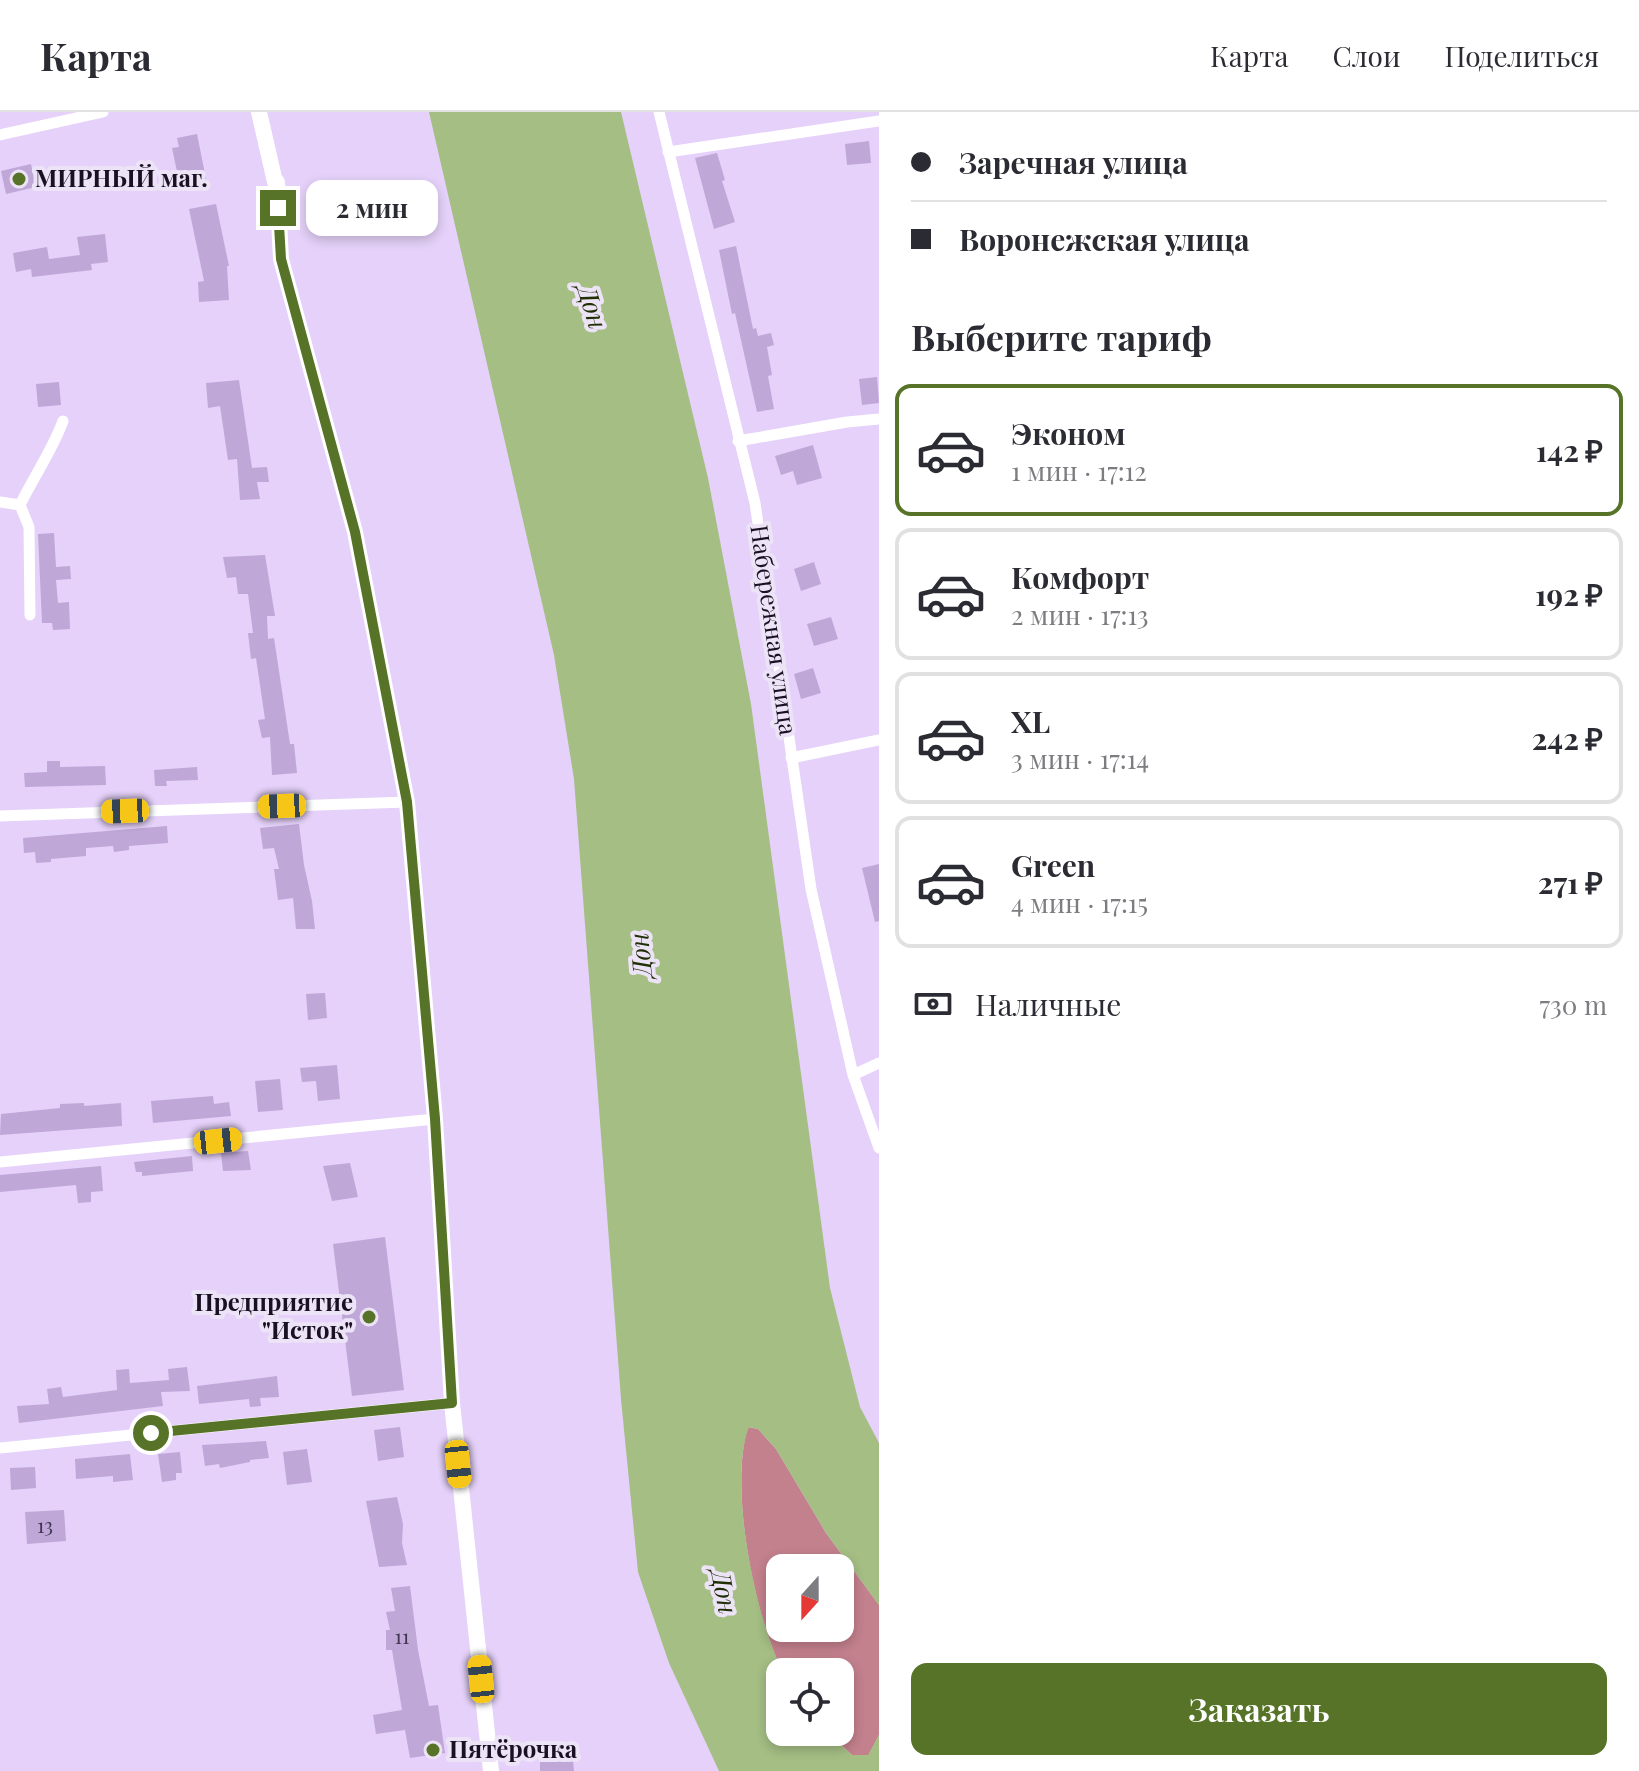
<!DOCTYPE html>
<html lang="ru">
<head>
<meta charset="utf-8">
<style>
  :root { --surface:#fff; --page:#f2f2f3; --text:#2b2b33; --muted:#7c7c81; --line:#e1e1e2; --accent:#567327 }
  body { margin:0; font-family:"Playfair Display",serif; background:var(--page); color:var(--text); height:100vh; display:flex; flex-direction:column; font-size:30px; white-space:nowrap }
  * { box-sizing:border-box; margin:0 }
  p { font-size:26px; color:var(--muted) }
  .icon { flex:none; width:44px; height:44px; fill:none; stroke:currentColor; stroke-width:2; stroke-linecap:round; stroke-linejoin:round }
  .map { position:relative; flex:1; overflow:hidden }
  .side { display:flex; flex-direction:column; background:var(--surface); width:760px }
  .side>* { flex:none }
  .guide { display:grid; align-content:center; height:176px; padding:0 32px; background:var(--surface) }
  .needle { width:52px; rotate:201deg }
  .tools { position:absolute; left:766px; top:1442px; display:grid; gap:16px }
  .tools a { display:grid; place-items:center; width:88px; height:88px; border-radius:16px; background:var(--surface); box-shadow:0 4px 12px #0003; font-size:40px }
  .end { position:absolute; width:36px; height:36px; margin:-18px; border:10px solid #567327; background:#fff; box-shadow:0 0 0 4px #fff }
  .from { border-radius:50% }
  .bubble { position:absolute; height:56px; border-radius:16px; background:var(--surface); box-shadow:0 4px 12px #0003; font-size:26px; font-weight:700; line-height:56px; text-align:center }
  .car { position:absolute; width:24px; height:48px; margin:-24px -12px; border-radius:10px; box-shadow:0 0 6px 2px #0007; background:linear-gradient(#f5c518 24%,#345 0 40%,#f5c518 0 76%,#345 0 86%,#f5c518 0) }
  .guide b { display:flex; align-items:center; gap:28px; height:76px; font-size:30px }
  .guide b+b { border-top:2px solid var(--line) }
  .guide i { width:20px; height:20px; background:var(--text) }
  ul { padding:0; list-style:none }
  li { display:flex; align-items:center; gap:24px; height:132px; margin:0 16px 12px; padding:0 16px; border:4px solid var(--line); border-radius:16px }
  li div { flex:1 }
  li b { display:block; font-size:30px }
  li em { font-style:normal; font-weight:700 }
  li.current { border-color:var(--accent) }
  li>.icon { width:72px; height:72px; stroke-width:1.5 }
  h2 { padding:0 32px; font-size:36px; line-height:96px }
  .pay { display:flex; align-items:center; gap:20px; height:88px; padding:0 32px; font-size:30px }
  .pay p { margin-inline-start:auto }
  .cta { display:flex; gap:16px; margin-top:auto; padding:16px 32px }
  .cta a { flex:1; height:92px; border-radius:16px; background:var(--accent); color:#fff; font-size:32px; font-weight:700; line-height:92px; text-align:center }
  header { display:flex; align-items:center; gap:48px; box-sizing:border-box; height:112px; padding:0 40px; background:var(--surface); border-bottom:2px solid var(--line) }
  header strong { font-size:38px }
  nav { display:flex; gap:44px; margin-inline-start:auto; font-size:28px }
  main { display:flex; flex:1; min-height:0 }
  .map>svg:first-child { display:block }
  .forest { fill:#c3808d; fill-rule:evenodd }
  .water { fill:#a4be84 }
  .building { fill:#bfa7d8 }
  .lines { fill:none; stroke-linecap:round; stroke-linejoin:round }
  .street { stroke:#fff; stroke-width:11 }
  .secondary { stroke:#fff; stroke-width:16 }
  .route { stroke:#567327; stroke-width:10 }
  .poi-dot { fill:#567327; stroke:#ede3f7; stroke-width:3 }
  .labels { text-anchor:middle; stroke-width:8; stroke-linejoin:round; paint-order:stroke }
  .number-label { font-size:20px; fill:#423650 }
  .poi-label { font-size:24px; font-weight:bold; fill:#191022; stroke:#ede3f7; text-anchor:start }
  .street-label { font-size:24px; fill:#191022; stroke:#ede3f7 }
  .water-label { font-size:26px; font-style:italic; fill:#202f04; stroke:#ede3f7 }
</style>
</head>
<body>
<header>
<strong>Карта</strong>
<nav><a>Карта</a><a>Слои</a><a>Поделиться</a></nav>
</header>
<main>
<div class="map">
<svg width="879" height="1659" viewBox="0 0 879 1659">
  <rect width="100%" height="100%" fill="#e5d1f9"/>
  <!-- forest -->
  <path class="forest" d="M748,1315L758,1317L776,1337L826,1421L879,1493V1623L868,1644L852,1643L827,1620H840V1560H783C754,1504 729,1376 748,1315ZM780,1456H840V1516H780Z"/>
  <!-- water -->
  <path class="water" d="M429,0H621L708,366L751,592L830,1176L860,1295L879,1331V1493L826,1421L776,1337L758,1317L749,1315C727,1370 756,1508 783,1560H780V1620H827L852,1643H868L879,1623V1659H719L669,1551L638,1460L621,1287L574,667L554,543Z"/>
  <!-- building -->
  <path class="building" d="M197,22L207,72L189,76L187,67L179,69L172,36L179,35L177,26Z
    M869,29L871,51L847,53L845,32Z
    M717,41L725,68L722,69L735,110L714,117L695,46Z
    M31,52L36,75L6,82L1,59Z
    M216,92L229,154H227L229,188L199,190L198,170L204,169L189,97Z
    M105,122L108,150L91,152L92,158L32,165L31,157L16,160L13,141L47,135L49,147L80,143L77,125Z
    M736,134L753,217L756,216L758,224L771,221L774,233L767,235L772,263L768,264L774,297L757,300L735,201L732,202L719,138Z
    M877,265L879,291L862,293L859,267Z
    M239,268L252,356L267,355L269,370H257L260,387L240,388L237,347L228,348L220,294L208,296L206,271Z
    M59,270L61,293L38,295L36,272Z
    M813,333L822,366L797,373L793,359L781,363L775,344Z
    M54,421L56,455L70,454L71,467L56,468L58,491L69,490L70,517L53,518L52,511H42L38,422Z
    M265,443L275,504H267L268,527L274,526L290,632H294L297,661L272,663L270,625L262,626L258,608L265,607L256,546L251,547L248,521H253L248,482H238L236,465L227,466L223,445Z
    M814,450L821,472L801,479L794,457Z
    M831,505L838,527L814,534L807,512Z
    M813,556L821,581L801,587L794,562Z
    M47,649H60V655L105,654L106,673L25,675L24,661L47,660Z
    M197,655L198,668L166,669L167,674H155L154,658Z
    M299,712L304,753L312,789L315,817H296L293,786L278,788L274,757H279L274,736L263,737L260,716Z
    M167,714L168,731L129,734V738L114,740L113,734L86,736V744L51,747V750L36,751L35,740L24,741L23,726Z
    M879,752V809L875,810L862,756Z
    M325,881L327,906L308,908L306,882Z
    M337,953L340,987L318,989L316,969L302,970L300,956Z
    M280,967L283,998L258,1000L255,969Z
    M213,984L214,992L229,990L231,1004L153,1011L151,989Z
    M84,991V994L121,991L122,1014L0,1023L1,1002L60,996V992Z
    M248,1039L251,1058L223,1059L221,1041Z
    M192,1044L193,1059L142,1064V1060H136L134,1050Z
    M350,1051L358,1085L332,1089L323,1054Z
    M101,1054L103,1079L91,1080V1090L78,1091L76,1073L0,1080V1063Z
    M385,1125L404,1278L352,1284L333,1132Z
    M187,1255L190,1279L161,1280L163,1294L19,1311L17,1294L49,1292L47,1277L61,1275L63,1285L117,1278L116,1258L129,1257L130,1271L169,1268L168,1257Z
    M277,1264L279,1285L260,1286L261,1294L250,1295L249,1287L199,1292L197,1274Z
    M400,1315L404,1345L378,1349L374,1318Z
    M266,1329L269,1346L250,1348V1350L220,1356L219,1352L205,1354L202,1333Z
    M307,1337L312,1370L287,1373L283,1340Z
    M180,1340L182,1361H176V1368L162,1370L158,1342Z
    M130,1342L133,1368L113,1370V1364L76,1367L75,1347Z
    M35,1355L36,1376L11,1378L10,1356Z
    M397,1385L403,1412L402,1431L407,1453L379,1455L366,1389Z
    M64,1398L66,1429L27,1432L25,1400Z
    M410,1474L418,1538L429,1594L438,1593L445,1641L410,1646L405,1618L376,1622L373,1603L402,1598L392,1538H386V1518H390L386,1500L395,1499L391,1476Z
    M573,1648L574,1659H540V1650Z"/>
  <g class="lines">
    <!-- street -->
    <path class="street" d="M659,0L755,391L811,777L853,963L879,1036
      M0,23L103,0
      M668,40L879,9
      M738,329L847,310L879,307
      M0,390L20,393L29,415L30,503
      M20,393C34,364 52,339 63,309
      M791,646L879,628
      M0,704L407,690
      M853,963L879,951
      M0,1050L435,1007
      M0,1336L452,1291"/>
    <!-- secondary -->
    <path class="secondary" d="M259,0L275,70
      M277,70L281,147L355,420L407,690L435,1007L452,1291L491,1659"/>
  </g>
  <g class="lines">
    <!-- route -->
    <path class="route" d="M151,1321L452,1291L435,1007L407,690L355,420L281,147L278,96"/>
  </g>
  <!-- markers -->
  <g class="poi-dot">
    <circle cx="19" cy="67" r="8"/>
    <circle cx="369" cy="1205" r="8"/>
    <circle cx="433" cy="1638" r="8"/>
  </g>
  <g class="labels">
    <!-- number labels -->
    <g class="number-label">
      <text x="45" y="1421">13</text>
      <text x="402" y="1532">11</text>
    </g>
    <!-- poi labels -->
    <g class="poi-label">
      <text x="35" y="75">МИРНЫЙ маг.</text>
      <text x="353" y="1199" text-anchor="end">Предприятие<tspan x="353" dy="28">"Исток"</tspan></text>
      <text x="449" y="1646">Пятёрочка</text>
    </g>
    <!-- street labels -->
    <g class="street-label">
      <text transform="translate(773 518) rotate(82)" y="8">Набережная улица</text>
    </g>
    <!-- water labels -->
    <g class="water-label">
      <text transform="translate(592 195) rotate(73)" y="9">Дон</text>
      <text transform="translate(641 843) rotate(-95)" y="9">Дон</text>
      <text transform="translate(724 1480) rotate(79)" y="9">Дон</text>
    </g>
  </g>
</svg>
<div class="tools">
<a><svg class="needle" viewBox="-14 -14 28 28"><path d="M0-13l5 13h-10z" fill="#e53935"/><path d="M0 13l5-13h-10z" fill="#7c7c81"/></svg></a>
<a><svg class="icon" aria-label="locate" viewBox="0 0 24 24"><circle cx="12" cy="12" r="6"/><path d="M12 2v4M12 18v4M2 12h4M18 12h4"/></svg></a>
</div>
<i class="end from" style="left:151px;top:1321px"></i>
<i class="end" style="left:278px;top:96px"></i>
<div class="bubble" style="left:306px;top:68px;width:132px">2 мин</div>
<i class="car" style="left:282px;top:694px;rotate:268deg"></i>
<i class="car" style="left:125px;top:699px;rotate:268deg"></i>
<i class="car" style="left:218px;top:1029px;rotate:84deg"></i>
<i class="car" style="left:458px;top:1352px;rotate:174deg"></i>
<i class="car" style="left:481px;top:1567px;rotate:354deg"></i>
</div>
<section class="side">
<div class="guide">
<b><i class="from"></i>Заречная улица</b>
<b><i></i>Воронежская улица</b>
</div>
<h2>Выберите тариф</h2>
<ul>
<li class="current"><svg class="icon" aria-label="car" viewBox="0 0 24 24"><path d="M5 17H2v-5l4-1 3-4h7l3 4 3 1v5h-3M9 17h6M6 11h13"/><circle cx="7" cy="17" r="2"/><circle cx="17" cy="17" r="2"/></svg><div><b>Эконом</b><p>1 мин · 17:12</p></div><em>142 ₽</em></li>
<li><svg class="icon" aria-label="car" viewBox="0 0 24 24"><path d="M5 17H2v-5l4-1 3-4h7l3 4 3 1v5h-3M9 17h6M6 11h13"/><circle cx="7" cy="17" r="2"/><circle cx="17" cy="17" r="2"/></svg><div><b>Комфорт</b><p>2 мин · 17:13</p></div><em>192 ₽</em></li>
<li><svg class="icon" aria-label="car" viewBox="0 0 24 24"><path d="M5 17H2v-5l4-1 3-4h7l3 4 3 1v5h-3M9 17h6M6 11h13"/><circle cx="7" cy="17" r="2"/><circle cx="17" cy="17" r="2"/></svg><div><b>XL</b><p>3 мин · 17:14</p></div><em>242 ₽</em></li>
<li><svg class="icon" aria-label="car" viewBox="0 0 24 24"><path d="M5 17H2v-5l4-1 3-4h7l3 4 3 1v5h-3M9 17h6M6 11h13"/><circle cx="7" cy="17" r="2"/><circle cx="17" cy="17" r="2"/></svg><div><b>Green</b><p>4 мин · 17:15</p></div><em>271 ₽</em></li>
</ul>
<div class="pay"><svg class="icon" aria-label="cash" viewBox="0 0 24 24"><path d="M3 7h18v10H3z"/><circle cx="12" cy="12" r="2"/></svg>Наличные<p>730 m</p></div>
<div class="cta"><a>Заказать</a></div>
</section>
</main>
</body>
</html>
